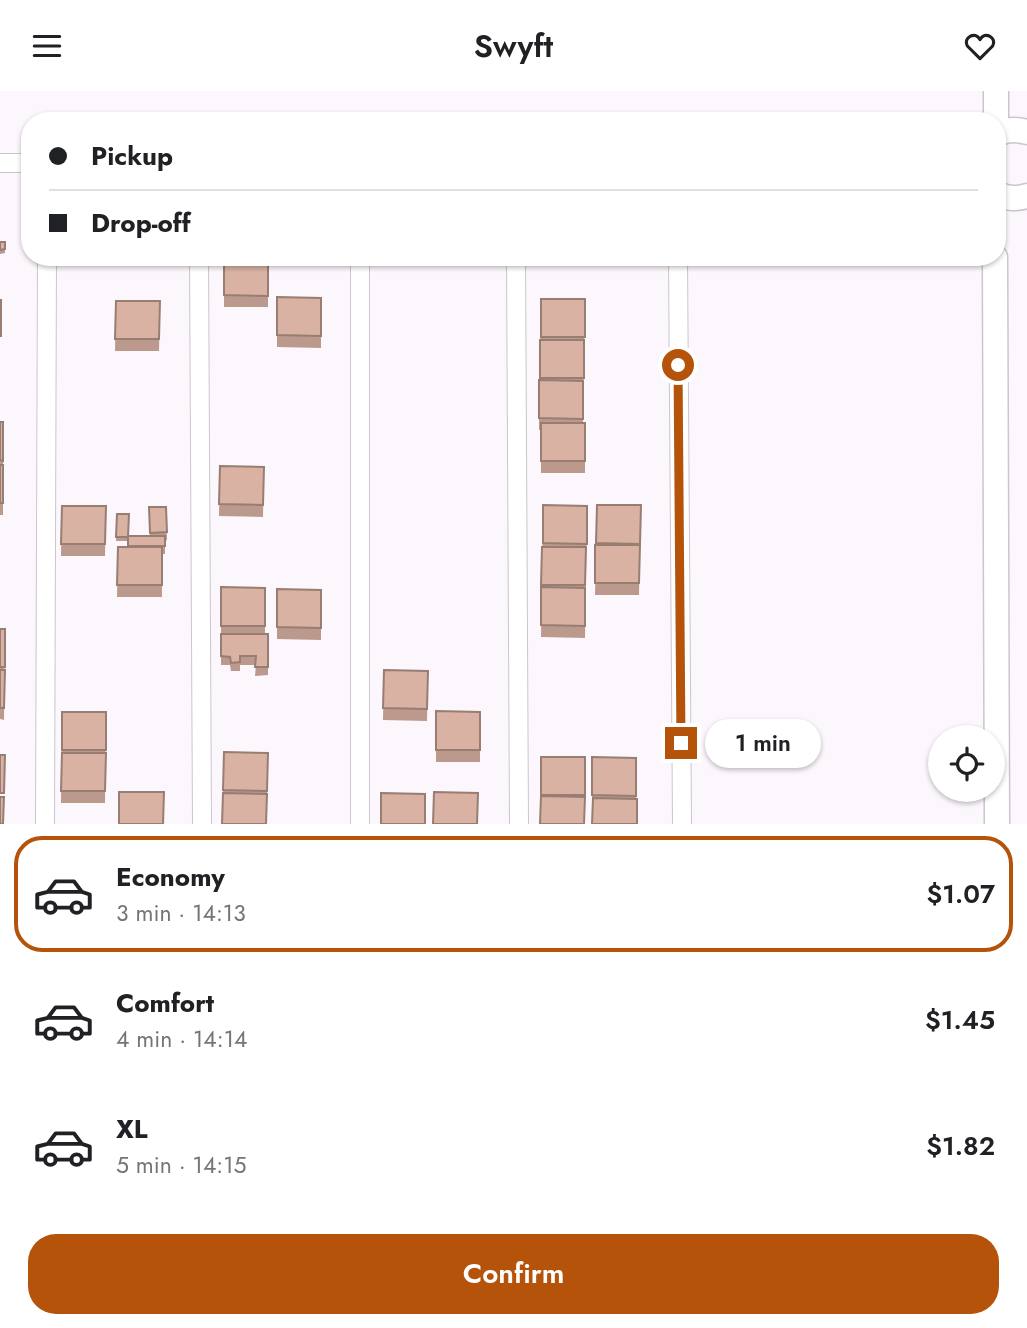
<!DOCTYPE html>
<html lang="en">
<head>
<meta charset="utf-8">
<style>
  :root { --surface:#fff; --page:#f2f2f2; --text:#202124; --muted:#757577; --line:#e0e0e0; --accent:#b45309 }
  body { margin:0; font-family:Jost,sans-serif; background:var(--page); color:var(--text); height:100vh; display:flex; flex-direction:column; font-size:26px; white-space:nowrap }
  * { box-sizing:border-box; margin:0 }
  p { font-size:23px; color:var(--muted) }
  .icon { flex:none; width:38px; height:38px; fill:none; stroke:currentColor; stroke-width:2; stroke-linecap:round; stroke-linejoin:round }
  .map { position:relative; height:733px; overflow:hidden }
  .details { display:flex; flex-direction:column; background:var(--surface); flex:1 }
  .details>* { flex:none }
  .top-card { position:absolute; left:21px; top:21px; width:985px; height:154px; border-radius:28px; box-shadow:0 2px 5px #0004; display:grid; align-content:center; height:154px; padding:0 28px; background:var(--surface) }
  .controls { position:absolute; left:928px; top:634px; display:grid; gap:14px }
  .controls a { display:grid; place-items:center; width:77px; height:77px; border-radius:50%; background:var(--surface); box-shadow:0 2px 5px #0004; font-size:35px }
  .end { position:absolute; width:32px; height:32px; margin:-16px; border:9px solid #b45309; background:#fff; box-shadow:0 0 0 4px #fff }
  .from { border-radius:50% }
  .bubble { position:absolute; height:49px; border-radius:24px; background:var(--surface); box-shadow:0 2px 5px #0004; font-size:23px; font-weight:600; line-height:49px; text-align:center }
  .top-card b { display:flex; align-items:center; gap:24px; height:66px; font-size:26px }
  .top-card b+b { border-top:2px solid var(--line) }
  .top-card i { width:18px; height:18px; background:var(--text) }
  ul { padding:12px 0 0; list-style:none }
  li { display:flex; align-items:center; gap:21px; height:116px; margin:0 14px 10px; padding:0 14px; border:4px solid transparent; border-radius:28px }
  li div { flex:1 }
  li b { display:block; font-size:26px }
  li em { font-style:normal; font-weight:600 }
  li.active { border-color:var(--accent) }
  li>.icon { width:63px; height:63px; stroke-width:1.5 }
  .cta { display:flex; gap:14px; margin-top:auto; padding:14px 28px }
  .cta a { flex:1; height:80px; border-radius:28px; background:var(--accent); color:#fff; font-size:28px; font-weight:600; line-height:80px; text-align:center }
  header { display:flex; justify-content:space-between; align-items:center; height:91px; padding:0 28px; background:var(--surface); font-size:32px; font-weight:600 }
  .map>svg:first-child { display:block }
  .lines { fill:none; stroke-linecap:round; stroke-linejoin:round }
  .street-casing { stroke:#cbc6cb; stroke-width:20 }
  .secondary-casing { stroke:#cbc6cb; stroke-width:27 }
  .street { stroke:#fff; stroke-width:18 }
  .secondary { stroke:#fff; stroke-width:24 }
  .wall { fill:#bb998d }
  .building { fill:#d9b2a4; stroke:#987d73; stroke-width:2 }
  .route { stroke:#b45309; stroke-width:9 }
</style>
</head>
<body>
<header><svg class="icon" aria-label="menu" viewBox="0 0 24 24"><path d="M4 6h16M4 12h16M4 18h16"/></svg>Swyft<svg class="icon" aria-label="heart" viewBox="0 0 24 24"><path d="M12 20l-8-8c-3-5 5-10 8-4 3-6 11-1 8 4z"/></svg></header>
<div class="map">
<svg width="1027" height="733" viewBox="0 0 1027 733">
  <rect width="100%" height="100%" fill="#fcf7fc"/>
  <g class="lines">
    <defs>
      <path id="street" d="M0,72H30
        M199,166L202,733
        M516,166L519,733
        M678,166L682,733
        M45,733L47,166
        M360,733V166"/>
      <path id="secondary" d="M996,30V0
        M998,43C1007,38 1016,38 1027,41
        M998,103C1008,108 1016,108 1027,105
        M995,166L997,733"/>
    </defs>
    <!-- street casing -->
    <use href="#street" class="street-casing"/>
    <!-- secondary casing -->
    <use href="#secondary" class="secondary-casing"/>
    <!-- street -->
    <use href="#street" class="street"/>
    <!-- secondary -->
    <use href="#secondary" class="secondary"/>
  </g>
  <!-- wall -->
  <path class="wall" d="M0,151H5V162L0,163Z
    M224,166L268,167V216H224Z
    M293,166H327V171L293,172Z
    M277,206L321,207V257L277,256Z
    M541,208H585L583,332H585V382H541V339H539V327Z
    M116,210H160L159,260H115Z
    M0,331H3V424H0Z
    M220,375L264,376L263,426L219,425Z
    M543,414L587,415L585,547L541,546Z
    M597,414H641L639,504H595Z
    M62,415H106L105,465H61Z
    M149,416H166L167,449L165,450V463H162V506H117L118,456H128V450H116L117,423L128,445H150Z
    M221,496L265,497V543H268V584L255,585L256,574H240V580H231L230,574H221Z
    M277,498L321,499V549L277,548Z
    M0,538H5L4,629L0,628Z
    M384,579L428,580L427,630L383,629Z
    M436,620L480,621V671H436Z
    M62,621H106L105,712H61Z
    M224,661L268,662L267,712L223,702Z
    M541,666H585V716L540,733Z
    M592,666L636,667V708L592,716Z"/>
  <!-- building -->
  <path class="building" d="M0,151H5V158L0,159Z
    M224,166L268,167V205L224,204Z
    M277,206L321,207V245L277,244Z
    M541,208H585V246H541Z
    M0,209H1V245H0Z
    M116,210H160L159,248H115Z
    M540,249H584V287H540Z
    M539,289L583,290V328L539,327Z
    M0,331H3V370L0,369Z
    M541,332H585V370H541Z
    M0,374H3V412H0Z
    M220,375L264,376L263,414L219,413Z
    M543,414L587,415V453L543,452Z
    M597,414H641L640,453L596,452Z
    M62,415H106L105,453H61Z
    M149,416H166L167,441L150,442Z
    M117,423H129L128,446H116Z
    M128,445H165V455H128Z
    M595,454H640L639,492H595Z
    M118,456H162V494H117Z
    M542,456H586L585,494H541Z
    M221,496L265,497V535H221Z
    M541,496L585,497V535L541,534Z
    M277,498L321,499V537L277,536Z
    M0,538H5V576H0Z
    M221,543H268V576H255L256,565H240V571L231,572L230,566L221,565Z
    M0,579H5L4,617H0Z
    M384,579L428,580L427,618L383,617Z
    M436,620L480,621V659H436Z
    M62,621H106V659H62Z
    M224,661L268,662L267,700L223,699Z
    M62,662H106L105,700H61Z
    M0,664H5L4,702H0Z
    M541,666H585V704H541Z
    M592,666L636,667V705L592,704Z
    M119,701H164L163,733H119Z
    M434,701L478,702L477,733H433Z
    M223,702L267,703L266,733H222Z
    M381,702L425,703V733H381Z
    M541,705L585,706L584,733H540Z
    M0,706H4L3,733H0Z
    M593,707L637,708V733H592Z"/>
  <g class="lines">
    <!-- route -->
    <path class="route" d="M678,274L681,652"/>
  </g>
</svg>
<div class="controls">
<a><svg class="icon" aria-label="locate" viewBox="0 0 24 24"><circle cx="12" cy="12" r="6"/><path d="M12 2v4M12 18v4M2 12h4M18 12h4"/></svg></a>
</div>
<i class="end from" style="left:678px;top:274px"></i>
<i class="end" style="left:681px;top:652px"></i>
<div class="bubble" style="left:705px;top:628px;width:116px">1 min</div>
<div class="top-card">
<b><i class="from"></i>Pickup</b>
<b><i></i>Drop-off</b>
</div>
</div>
<section class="details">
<ul>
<li class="active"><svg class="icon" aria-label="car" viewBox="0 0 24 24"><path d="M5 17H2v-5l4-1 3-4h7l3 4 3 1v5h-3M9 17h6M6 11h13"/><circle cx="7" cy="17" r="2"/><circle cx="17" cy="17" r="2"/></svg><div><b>Economy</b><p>3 min · 14:13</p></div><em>$1.07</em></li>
<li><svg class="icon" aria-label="car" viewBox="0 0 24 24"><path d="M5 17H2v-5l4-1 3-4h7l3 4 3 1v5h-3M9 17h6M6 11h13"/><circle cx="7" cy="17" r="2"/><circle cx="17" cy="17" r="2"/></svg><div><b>Comfort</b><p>4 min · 14:14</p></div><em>$1.45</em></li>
<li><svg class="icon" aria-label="car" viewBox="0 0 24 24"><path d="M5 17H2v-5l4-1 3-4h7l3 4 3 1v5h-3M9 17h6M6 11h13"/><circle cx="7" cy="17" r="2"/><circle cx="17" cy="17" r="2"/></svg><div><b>XL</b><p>5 min · 14:15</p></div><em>$1.82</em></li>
</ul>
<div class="cta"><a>Confirm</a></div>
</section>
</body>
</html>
